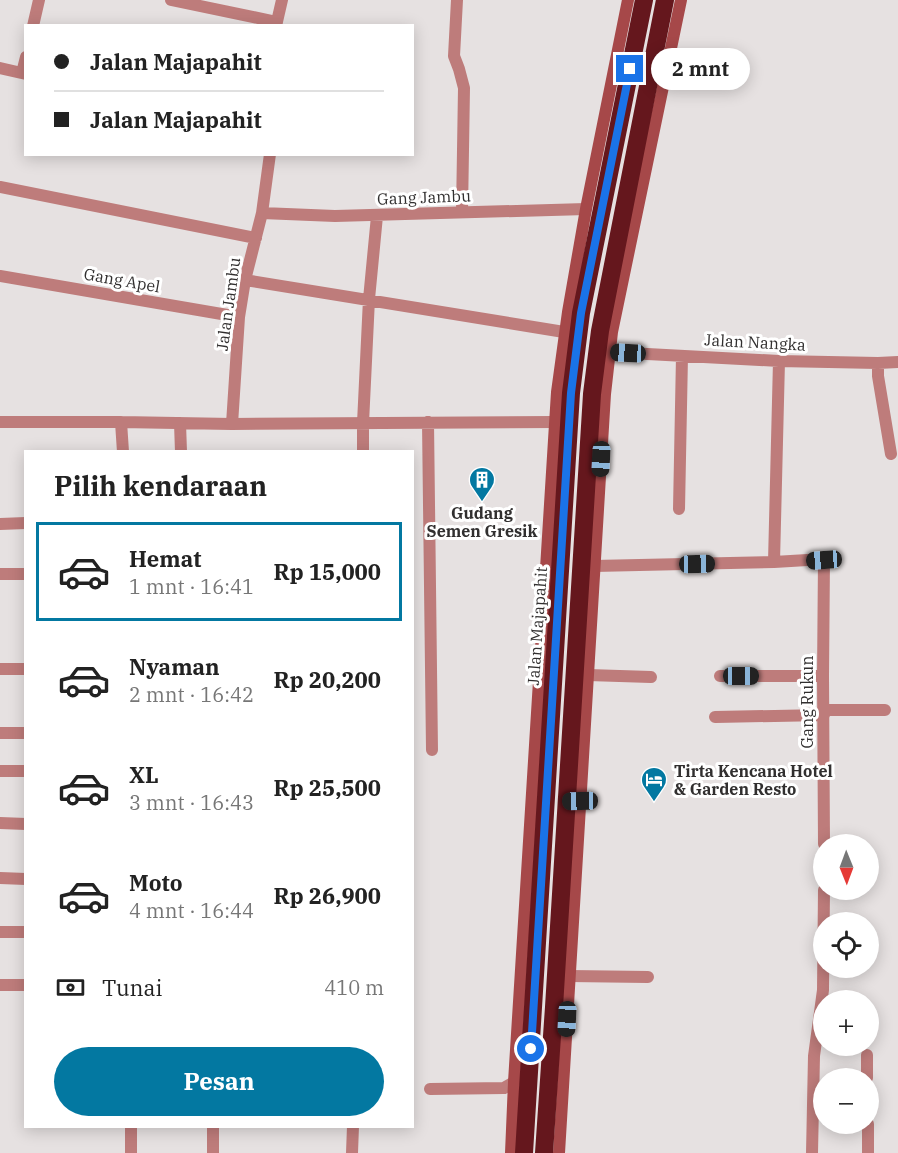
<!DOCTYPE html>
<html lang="id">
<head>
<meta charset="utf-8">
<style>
  :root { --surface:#fff; --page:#f2f2f2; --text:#222; --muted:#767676; --line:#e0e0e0; --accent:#0378a1 }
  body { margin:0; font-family:"IBM Plex Serif",serif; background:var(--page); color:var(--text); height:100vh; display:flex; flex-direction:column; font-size:22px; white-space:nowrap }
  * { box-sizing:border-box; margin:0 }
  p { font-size:20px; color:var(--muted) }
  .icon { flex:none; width:33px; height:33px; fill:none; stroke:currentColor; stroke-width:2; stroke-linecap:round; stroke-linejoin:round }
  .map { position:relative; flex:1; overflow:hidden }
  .details { position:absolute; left:24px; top:450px; width:390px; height:678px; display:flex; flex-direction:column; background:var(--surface); border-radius:0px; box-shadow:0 3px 15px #0003 }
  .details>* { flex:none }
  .guide { position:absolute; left:24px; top:24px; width:390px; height:132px; border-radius:0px; box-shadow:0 3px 15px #0003; display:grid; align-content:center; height:132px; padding:0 30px; background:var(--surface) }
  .needle { width:39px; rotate:179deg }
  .controls { position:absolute; left:813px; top:834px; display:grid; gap:12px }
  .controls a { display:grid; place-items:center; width:66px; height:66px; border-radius:50%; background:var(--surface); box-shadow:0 3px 15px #0003; font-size:30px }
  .end { position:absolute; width:27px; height:27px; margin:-14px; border:8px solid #1a73e8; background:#fff; box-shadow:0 0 0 3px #fff }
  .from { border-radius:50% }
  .bubble { position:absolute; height:42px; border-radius:21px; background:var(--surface); box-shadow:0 3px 15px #0003; font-size:20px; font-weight:800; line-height:42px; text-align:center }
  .car { position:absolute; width:18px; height:36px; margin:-18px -9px; border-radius:8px; box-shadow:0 0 4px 2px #0007; background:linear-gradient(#222 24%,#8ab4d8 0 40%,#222 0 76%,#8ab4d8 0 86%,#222 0) }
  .guide b { display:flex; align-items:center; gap:21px; height:57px; font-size:22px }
  .guide b+b { border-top:2px solid var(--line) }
  .guide i { width:15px; height:15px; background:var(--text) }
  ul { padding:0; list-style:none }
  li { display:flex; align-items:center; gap:18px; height:99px; margin:0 12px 9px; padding:0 18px; border:3px solid transparent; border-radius:0px }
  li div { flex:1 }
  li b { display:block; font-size:22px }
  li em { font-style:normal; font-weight:800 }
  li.active { border-color:var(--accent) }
  li>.icon { width:54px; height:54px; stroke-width:1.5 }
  h2 { padding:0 30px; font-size:27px; line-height:72px }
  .pay { display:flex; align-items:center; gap:15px; height:66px; padding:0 30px; font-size:22px }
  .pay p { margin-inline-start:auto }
  .action { display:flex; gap:12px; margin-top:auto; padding:12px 30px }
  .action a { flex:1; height:69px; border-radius:36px; background:var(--accent); color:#fff; font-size:24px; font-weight:800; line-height:69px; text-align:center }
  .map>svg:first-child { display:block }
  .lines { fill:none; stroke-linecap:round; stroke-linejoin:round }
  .street { stroke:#be7c7b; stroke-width:12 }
  .secondary { stroke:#a64849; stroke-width:12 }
  .highway { stroke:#65171d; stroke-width:18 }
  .route { stroke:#1a73e8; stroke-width:8 }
  .labels { text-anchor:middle; stroke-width:6; stroke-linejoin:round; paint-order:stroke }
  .street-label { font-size:16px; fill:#312f2f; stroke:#fff }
  .poi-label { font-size:16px; font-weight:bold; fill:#312f2f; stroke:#fff }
</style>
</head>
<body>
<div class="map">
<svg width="898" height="1153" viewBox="0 0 898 1153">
  <rect width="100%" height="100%" fill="#e6e1e1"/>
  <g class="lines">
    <!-- street -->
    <path class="street" d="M171,0L277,22
      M457,0L454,56L459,69L464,88L462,212
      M33,26L39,0
      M276,26L282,0
      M0,68L26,74
      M22,73L26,57
      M0,187L256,238
      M262,213L335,216L586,209
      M0,276L239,317
      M245,280L564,332
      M610,352L779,361L878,363L898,362
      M878,363V376L891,454
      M0,422H121L232,424L555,422
      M121,422L123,452
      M428,422L432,750
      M180,423L181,452
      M232,424L239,317L245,280L262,213L270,154
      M363,452V423L369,299L377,216
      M679,509L682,356
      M0,524L26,523
      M774,562L779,361
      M594,566L774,562L824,559L823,676L824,844
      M0,574H26
      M0,669H26
      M588,675L651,677
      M720,676H823
      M824,710H885
      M715,717L824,715
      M0,733H26
      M0,771H26
      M0,823L26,824
      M0,878L26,879
      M0,932H26
      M569,976L648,977
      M0,985H26
      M867,1055V1078
      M430,1089L504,1088L514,1082
      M868,1124V1153
      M131,1153V1126
      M213,1153V1126
      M352,1153L353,1126
      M812,1153L814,1056L823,990L824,890"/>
    <!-- secondary -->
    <path class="secondary" d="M511,1153L514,1082L557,392L568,312L586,209L628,0
      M559,1153L605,394L612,332L681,0"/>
    <!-- highway -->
    <path class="highway" d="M524,1153L571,393L581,313L644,0
      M544,1153L554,1007L592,394L600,331L665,0"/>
  </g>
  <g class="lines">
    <!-- route -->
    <path class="route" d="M531,1049L571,393L581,313L630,69"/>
  </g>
  <!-- icons -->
  <defs>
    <symbol id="building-pin" viewBox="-11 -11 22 30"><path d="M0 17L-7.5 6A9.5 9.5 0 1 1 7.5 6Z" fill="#0378a1" stroke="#fff"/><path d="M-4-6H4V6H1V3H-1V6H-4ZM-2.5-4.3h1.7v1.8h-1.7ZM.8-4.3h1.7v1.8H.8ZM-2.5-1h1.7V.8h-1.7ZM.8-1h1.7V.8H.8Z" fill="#fff"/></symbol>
    <symbol id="hotel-pin" viewBox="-11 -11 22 30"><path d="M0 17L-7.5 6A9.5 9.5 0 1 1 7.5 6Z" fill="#0378a1" stroke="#fff"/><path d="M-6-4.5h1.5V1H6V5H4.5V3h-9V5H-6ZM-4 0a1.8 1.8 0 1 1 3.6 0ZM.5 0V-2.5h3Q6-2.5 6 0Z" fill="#fff"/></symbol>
  </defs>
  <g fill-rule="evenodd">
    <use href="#building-pin" x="467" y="465" width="30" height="40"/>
    <use href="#hotel-pin" x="639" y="765" width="30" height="40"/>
  </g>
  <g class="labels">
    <!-- street labels -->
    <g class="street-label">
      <text transform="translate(424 197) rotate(-2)" y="6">Gang Jambu</text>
      <text transform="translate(122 280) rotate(10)" y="6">Gang Apel</text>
      <text transform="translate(228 304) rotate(-82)" y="6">Jalan Jambu</text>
      <text transform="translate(755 342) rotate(3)" y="6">Jalan Nangka</text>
      <text transform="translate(537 626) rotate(-86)" y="6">Jalan Majapahit</text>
      <text transform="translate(807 702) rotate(-90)" y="6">Gang Rukun</text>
    </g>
    <!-- poi labels -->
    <g class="poi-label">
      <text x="482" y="519">Gudang<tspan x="482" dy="18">Semen Gresik</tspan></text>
      <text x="674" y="777" text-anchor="start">Tirta Kencana Hotel<tspan x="674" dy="18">&amp; Garden Resto</tspan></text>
    </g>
  </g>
</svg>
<div class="controls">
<a><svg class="needle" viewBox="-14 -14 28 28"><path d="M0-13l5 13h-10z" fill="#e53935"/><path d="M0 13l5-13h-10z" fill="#767676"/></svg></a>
<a><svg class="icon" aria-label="locate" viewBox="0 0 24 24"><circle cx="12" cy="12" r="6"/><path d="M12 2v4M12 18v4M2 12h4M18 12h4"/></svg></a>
<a>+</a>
<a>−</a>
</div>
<i class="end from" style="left:531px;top:1049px"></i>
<i class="end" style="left:630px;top:69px"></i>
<div class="bubble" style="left:651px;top:48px;width:99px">2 mnt</div>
<i class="car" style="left:628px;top:353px;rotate:273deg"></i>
<i class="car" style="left:601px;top:459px;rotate:183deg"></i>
<i class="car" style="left:824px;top:560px;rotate:266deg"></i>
<i class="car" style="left:697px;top:564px;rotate:89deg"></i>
<i class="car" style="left:741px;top:676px;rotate:90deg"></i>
<i class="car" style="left:580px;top:801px;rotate:269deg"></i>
<i class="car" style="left:567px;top:1019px;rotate:183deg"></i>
<div class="guide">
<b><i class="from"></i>Jalan Majapahit</b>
<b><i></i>Jalan Majapahit</b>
</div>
<section class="details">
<h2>Pilih kendaraan</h2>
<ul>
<li class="active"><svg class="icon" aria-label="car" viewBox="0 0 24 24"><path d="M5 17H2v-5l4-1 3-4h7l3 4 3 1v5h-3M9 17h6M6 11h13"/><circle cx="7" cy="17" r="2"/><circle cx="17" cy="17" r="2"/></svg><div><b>Hemat</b><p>1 mnt · 16:41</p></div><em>Rp 15,000</em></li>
<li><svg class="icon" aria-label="car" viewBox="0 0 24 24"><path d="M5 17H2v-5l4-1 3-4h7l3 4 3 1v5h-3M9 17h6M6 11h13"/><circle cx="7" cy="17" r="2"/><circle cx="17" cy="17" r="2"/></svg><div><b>Nyaman</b><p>2 mnt · 16:42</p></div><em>Rp 20,200</em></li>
<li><svg class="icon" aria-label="car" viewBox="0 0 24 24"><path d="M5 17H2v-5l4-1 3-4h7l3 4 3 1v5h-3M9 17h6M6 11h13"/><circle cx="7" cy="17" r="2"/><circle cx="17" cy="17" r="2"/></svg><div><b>XL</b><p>3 mnt · 16:43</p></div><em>Rp 25,500</em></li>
<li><svg class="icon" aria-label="car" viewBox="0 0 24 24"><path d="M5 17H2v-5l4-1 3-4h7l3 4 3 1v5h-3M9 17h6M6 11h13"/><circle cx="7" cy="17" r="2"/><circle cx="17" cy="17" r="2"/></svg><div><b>Moto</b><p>4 mnt · 16:44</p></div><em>Rp 26,900</em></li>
</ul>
<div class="pay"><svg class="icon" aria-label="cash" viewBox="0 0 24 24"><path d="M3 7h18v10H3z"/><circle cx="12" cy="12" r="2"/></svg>Tunai<p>410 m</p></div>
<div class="action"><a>Pesan</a></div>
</section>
</div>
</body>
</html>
